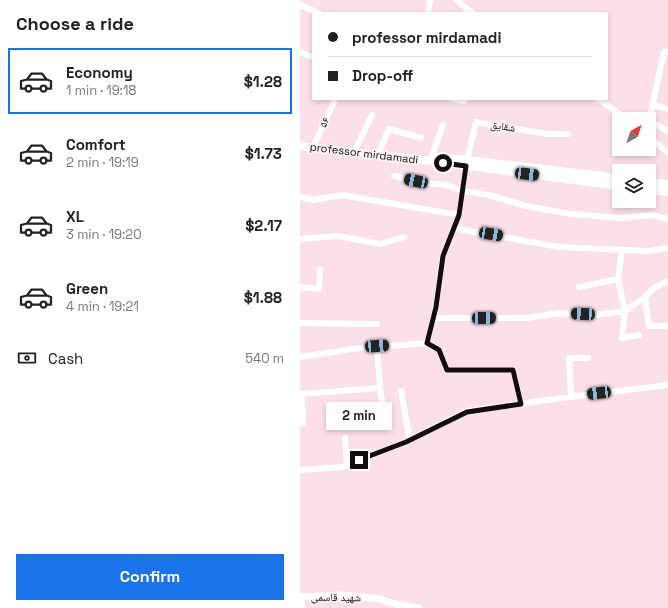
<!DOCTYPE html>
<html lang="en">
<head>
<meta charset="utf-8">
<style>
  :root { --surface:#fff; --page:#f6f6f6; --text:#222; --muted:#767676; --line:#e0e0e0; --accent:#1a73e8 }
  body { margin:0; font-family:"Space Grotesk","Noto Naskh Arabic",sans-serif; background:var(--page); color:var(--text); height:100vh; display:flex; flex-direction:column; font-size:15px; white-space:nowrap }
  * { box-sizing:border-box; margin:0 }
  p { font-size:13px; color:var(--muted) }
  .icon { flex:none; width:22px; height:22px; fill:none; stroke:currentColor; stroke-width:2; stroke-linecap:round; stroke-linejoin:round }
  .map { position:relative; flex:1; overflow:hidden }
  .panel { display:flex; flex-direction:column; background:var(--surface); width:300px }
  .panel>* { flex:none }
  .hud { position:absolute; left:12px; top:12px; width:296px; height:88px; border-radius:0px; box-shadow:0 2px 6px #0003; display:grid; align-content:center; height:88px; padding:0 16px; background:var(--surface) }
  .needle { width:26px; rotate:40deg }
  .tools { position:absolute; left:312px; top:112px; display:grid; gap:8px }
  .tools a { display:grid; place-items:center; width:44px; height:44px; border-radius:0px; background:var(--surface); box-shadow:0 2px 6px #0003; font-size:20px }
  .end { position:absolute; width:18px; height:18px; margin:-9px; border:5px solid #150c10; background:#fff; box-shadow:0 0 0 2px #fff }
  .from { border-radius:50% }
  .bubble { position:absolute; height:28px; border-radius:0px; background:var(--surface); box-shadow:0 2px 6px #0003; font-size:13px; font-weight:800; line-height:28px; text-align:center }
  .car { position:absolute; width:12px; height:24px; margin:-12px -6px; border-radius:5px; box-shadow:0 0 3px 1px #0007; background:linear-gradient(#222 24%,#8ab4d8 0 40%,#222 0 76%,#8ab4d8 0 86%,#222 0) }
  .hud b { display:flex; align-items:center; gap:14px; height:38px; font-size:15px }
  .hud b+b { border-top:1px solid var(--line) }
  .hud i { width:10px; height:10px; background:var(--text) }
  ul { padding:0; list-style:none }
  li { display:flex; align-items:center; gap:12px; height:66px; margin:0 8px 6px; padding:0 8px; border:2px solid transparent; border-radius:0px }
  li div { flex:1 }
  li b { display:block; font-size:15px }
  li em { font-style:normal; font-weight:800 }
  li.current { border-color:var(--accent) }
  li>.icon { width:36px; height:36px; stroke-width:1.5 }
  h2 { padding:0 16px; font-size:18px; line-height:48px }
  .pay { display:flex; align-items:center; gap:10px; height:44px; padding:0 16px; font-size:15px }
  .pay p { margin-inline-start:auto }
  .button { display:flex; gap:8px; margin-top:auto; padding:8px 16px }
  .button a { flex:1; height:46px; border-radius:0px; background:var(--accent); color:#fff; font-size:16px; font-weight:800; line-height:46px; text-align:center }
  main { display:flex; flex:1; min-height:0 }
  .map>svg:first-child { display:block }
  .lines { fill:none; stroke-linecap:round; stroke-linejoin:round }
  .minor { stroke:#fff; stroke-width:6 }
  .tertiary { stroke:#fff; stroke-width:7 }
  .secondary { stroke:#fff; stroke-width:8 }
  .route { stroke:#150c10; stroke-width:5 }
  .labels { text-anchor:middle; stroke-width:4; stroke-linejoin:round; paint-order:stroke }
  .street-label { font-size:11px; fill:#150c10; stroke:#fdf2f6 }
</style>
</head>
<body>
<main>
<section class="panel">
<h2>Choose a ride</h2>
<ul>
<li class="current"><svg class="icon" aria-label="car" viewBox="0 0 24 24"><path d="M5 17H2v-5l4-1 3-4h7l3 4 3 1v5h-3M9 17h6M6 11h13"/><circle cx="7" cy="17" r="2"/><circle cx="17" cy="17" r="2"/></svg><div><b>Economy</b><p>1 min · 19:18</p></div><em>$1.28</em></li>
<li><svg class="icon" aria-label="car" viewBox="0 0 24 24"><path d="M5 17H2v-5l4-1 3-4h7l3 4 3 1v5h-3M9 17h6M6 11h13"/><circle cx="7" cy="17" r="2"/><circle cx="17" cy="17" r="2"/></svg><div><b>Comfort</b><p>2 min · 19:19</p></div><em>$1.73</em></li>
<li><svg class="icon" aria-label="car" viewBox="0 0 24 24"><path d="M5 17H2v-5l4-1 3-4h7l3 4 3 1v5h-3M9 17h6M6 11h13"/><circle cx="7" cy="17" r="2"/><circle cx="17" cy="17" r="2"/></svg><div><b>XL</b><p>3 min · 19:20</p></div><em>$2.17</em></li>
<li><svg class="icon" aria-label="car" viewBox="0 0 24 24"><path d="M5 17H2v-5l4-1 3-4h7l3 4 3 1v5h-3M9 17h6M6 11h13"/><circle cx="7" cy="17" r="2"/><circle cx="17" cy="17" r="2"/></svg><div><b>Green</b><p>4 min · 19:21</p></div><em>$1.88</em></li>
</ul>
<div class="pay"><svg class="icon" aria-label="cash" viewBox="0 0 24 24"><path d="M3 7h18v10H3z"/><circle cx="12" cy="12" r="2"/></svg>Cash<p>540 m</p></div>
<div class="button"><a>Confirm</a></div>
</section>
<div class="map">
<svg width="368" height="608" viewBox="0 0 368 608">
  <rect width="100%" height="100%" fill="#fbe0ea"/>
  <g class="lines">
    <!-- minor -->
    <path class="minor" d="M157,0L163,6L173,13
      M0,5L19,13
      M128,13L130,0
      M0,52L13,57
      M153,99L164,101
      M298,99L327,119
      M353,105L368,109
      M349,121L364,52H368
      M349,121L368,131
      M349,137L368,153
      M15,143L34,102
      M56,148L72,115
      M80,150L89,129L121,138
      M132,156L143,125
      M167,160L176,122L247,134H268
      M94,176L127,183L146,185L163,191L189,195L226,206L271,214L321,218L352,215L368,219
      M0,197L13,200L42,195L159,215
      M153,228L259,247L349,251L368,248
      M0,239L37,236L81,244L104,237
      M322,250L318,279L325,311L322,338L339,335
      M0,287L19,289L20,269
      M279,287L318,279
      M345,297L349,326H368
      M133,318H227L258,313L295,315L325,311L345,297L354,288L368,281
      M0,323L77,324
      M127,343L136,307L143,256L159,215L166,167
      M77,346L80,388L86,427
      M0,357L52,349L127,343L139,350L147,370H213L221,404
      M101,391L110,440
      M0,394L80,388
      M2,394L3,423
      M271,396L269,358H288
      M45,438L47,465
      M0,470L43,467L105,442L167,411L262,398L368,385
      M1,597L3,608"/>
    <!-- tertiary -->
    <path class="tertiary" d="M0,597L43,595L80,599L91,603L119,608"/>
    <!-- secondary -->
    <path class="secondary" d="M0,146L132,161L319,186
      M133,157L167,160L319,178
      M349,182L368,184
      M349,190L368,192"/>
  </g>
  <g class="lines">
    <!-- route -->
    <path class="route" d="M59,460L106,442L167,412L221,404L213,370H147L139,350L127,343L136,307L143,256L159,215L166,166L143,163"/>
  </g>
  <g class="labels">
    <!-- street labels -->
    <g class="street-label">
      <text transform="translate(24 122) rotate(-65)" y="4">۵۶</text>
      <text transform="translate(203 126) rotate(9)" y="4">شقایق</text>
      <text transform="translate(64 153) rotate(7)" y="4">professor mirdamadi</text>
      <text transform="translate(36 597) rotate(1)" y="4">شهید قاسمی</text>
    </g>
  </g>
</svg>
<div class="tools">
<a><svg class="needle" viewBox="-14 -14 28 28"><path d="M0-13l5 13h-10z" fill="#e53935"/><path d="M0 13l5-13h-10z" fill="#767676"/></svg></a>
<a><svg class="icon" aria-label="layers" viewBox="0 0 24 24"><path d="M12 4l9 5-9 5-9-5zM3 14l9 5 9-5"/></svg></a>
</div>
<i class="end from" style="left:143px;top:163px"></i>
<i class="end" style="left:59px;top:460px"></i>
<div class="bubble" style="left:26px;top:402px;width:66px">2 min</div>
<i class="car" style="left:227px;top:174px;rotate:97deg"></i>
<i class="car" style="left:116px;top:181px;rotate:282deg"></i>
<i class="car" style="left:191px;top:234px;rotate:100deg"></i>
<i class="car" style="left:283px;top:314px;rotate:273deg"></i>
<i class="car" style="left:184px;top:318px;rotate:89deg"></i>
<i class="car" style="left:77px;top:346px;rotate:86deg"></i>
<i class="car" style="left:299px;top:393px;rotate:263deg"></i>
<div class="hud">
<b><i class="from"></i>professor mirdamadi</b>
<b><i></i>Drop-off</b>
</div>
</div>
</main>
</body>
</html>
